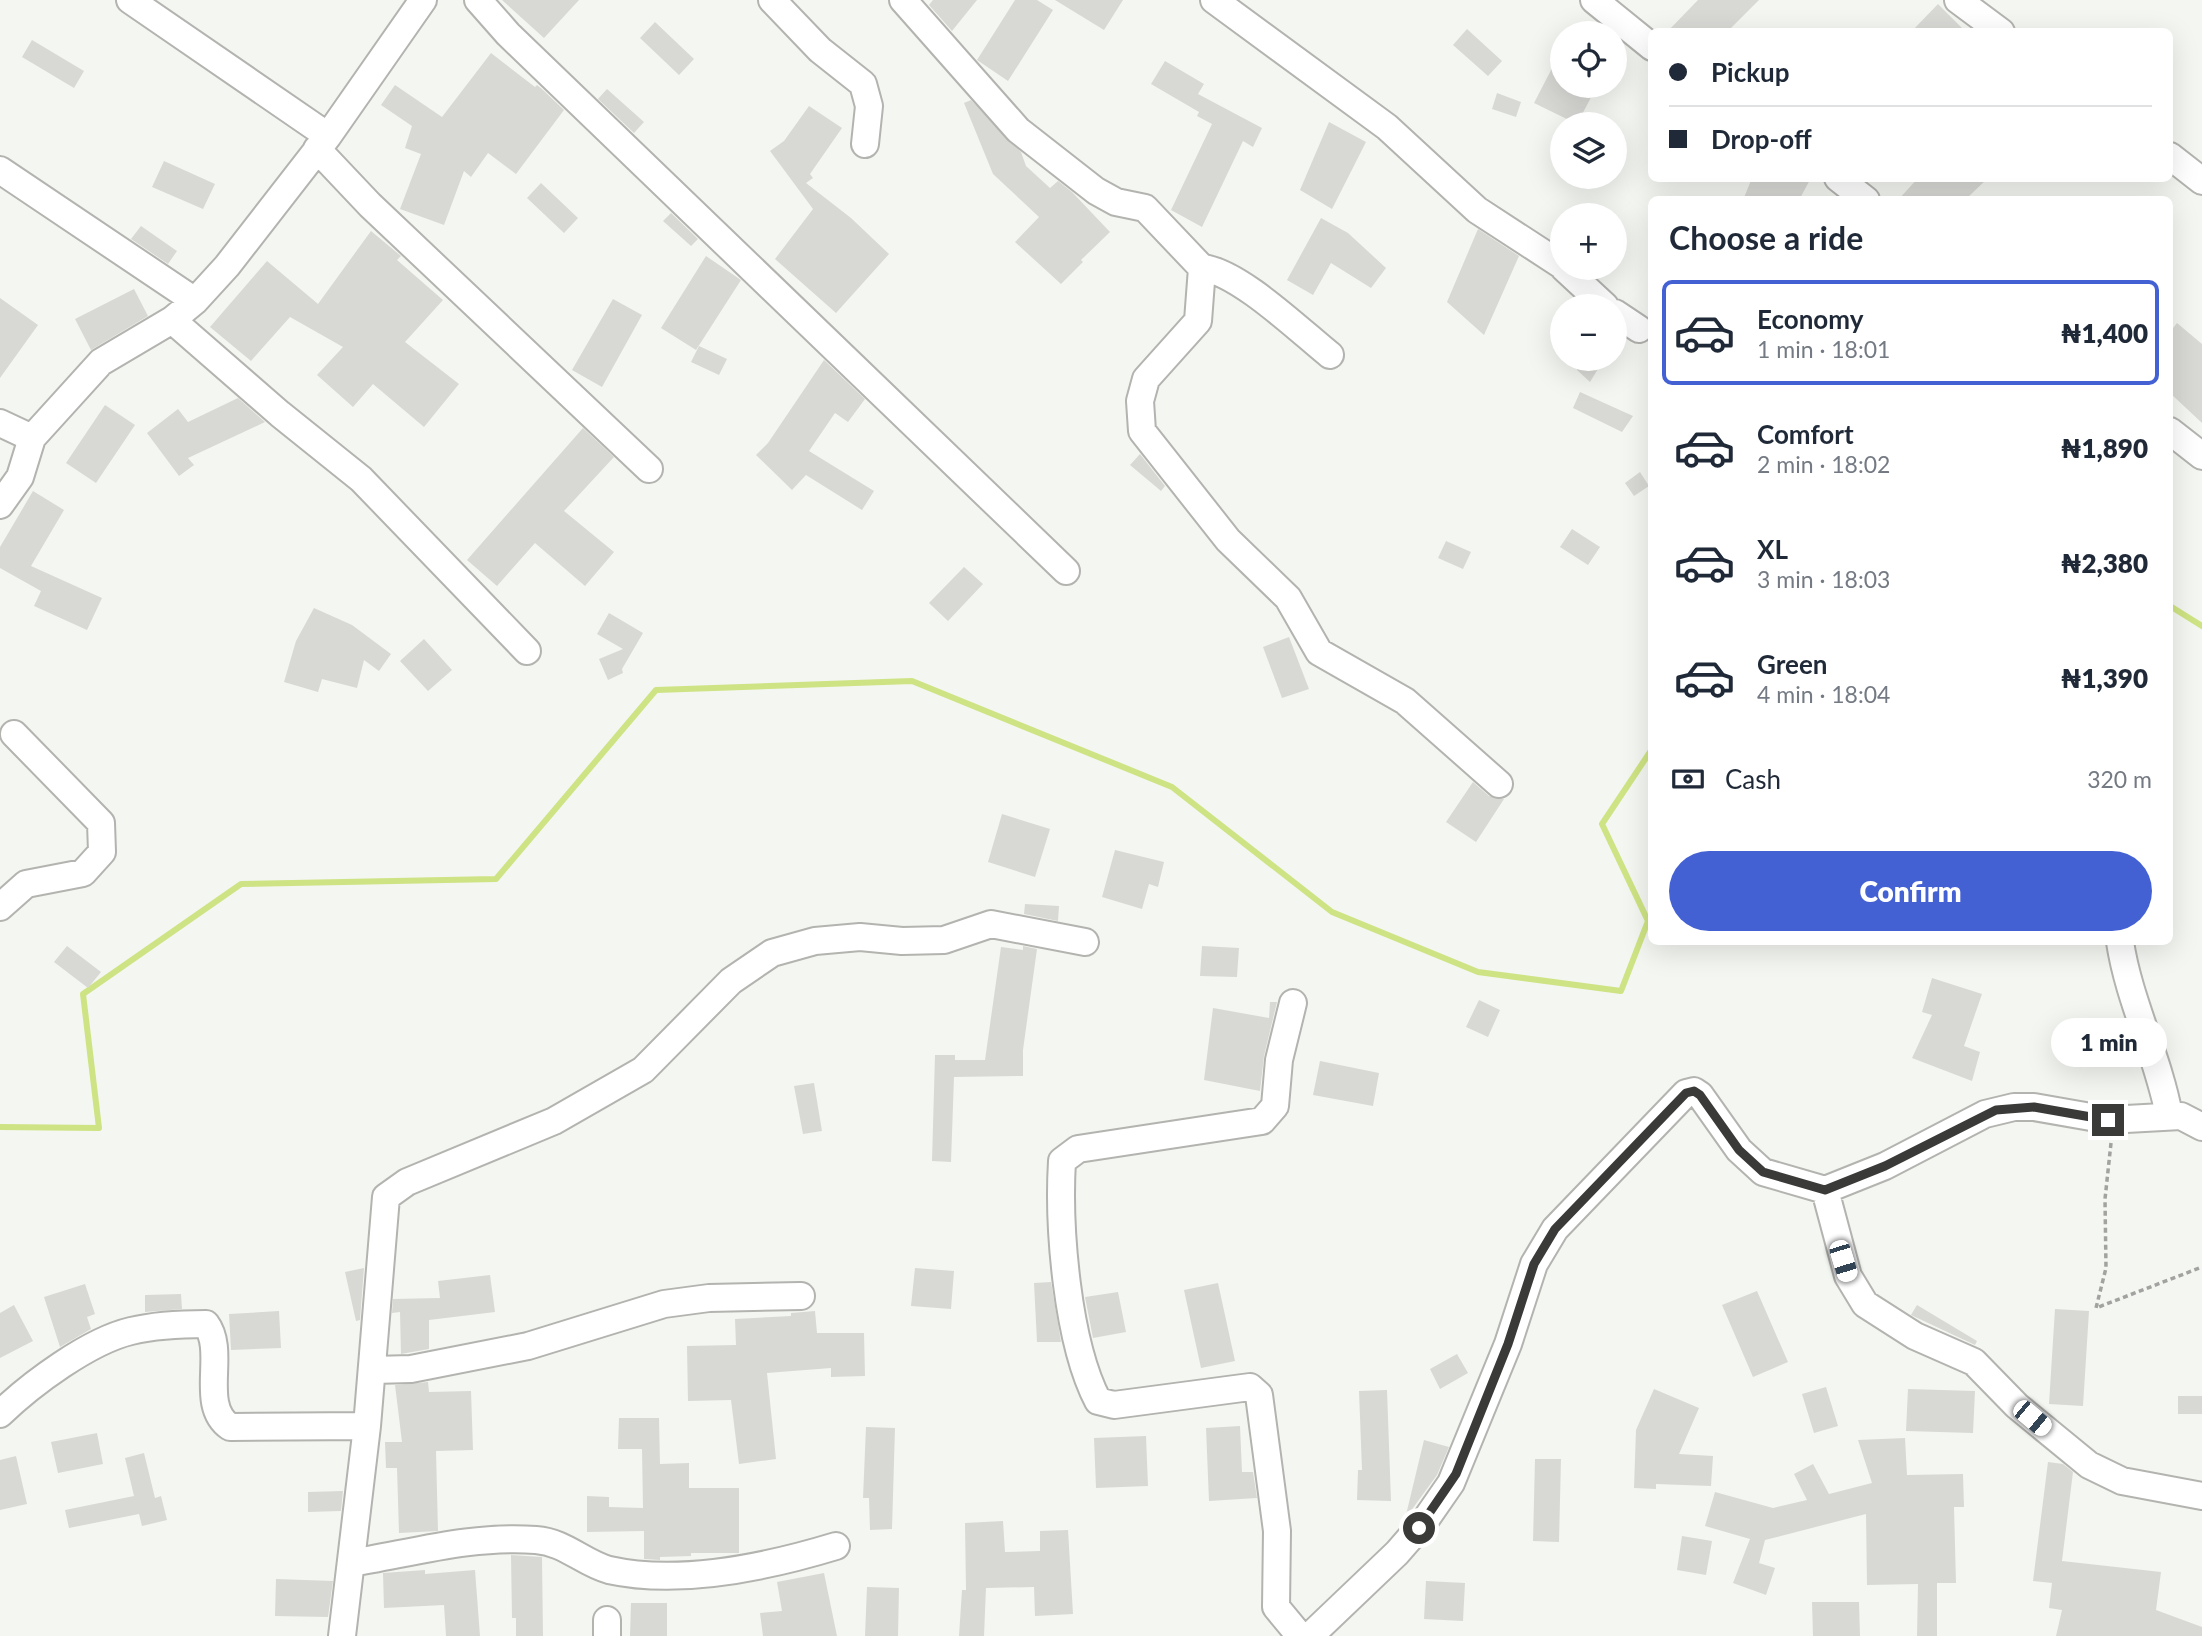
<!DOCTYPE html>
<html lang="en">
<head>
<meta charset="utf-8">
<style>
  :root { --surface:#fff; --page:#f2f2f3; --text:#1f2937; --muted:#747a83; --line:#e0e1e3; --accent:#4461d4 }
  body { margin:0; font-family:Lato,sans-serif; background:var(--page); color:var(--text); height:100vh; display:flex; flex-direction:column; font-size:26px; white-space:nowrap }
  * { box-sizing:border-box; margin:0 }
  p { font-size:23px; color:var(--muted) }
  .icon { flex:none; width:38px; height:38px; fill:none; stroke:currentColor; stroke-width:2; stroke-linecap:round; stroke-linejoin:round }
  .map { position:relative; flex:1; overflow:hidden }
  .drawer { position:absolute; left:1648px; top:196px; width:525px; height:749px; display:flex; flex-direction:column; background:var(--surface); border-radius:10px; box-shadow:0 7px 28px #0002 }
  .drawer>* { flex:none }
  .banner { position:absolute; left:1648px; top:28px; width:525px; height:154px; border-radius:10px; box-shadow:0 7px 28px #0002; display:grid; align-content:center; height:154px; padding:0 21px; background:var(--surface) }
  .tools { position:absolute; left:1550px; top:21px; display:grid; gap:14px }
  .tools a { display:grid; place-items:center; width:77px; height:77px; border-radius:50%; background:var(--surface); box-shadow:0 7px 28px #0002; font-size:35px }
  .end { position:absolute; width:32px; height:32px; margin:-16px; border:9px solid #3a3a39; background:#fff; box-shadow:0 0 0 4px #fff }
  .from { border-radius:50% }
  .bubble { position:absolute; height:49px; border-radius:24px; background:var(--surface); box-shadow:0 7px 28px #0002; font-size:23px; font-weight:800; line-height:49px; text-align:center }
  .car { position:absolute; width:21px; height:42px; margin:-21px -10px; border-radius:9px; box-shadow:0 0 5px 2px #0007; background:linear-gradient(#fff 24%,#345 0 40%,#fff 0 76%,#345 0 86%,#fff 0) }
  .banner b { display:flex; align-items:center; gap:24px; height:66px; font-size:26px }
  .banner b+b { border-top:2px solid var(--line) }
  .banner i { width:18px; height:18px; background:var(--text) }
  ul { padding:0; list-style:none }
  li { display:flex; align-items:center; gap:21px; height:105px; margin:0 14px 10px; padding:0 7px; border:4px solid transparent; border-radius:10px }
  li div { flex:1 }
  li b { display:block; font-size:26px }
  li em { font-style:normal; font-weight:800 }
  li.current { border-color:var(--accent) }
  li>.icon { width:63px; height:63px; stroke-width:1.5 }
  h2 { padding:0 21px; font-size:32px; line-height:84px }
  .pay { display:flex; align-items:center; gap:18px; height:77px; padding:0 21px; font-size:26px }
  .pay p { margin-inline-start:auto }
  .button { display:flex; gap:14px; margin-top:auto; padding:14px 21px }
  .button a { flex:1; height:80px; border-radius:42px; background:var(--accent); color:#fff; font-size:28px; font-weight:800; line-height:80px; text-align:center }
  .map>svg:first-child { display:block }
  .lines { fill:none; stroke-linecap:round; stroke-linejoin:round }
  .stream { stroke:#cee383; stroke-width:6 }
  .building { fill:#d8d9d5 }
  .minor-casing { stroke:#b3b4b0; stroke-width:30 }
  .path { stroke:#a2a3a0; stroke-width:3.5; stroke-dasharray:5 3.5; stroke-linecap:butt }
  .minor { stroke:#fff; stroke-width:26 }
  .route { stroke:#3a3a39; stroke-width:9 }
</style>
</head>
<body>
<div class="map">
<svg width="2202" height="1636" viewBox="0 0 2202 1636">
  <rect width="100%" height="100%" fill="#f4f6f1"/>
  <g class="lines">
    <!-- stream -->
    <path class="stream" d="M2170,606L2202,626
      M0,1127L99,1128L83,994L241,884L496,879L656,690L912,681L1172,787L1332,912L1478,972L1621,991L1648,921L1602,824L1652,749"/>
  </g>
  <!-- building -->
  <path class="building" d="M502,0H579L544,38Z
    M933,0H977L952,31L929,5Z
    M1015,0H1037L1053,10L1008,81L977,60Z
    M1055,0H1123L1104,30Z
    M1698,0H1759L1727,32H1667Z
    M1938,4L1966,32H1911Z
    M655,22L694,59L679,75L640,38Z
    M1467,29L1502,61L1488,76L1453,45Z
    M32,40L84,71L74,88L22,57Z
    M1563,47V86H1597L1577,124L1534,103Z
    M491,53L535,87L537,85L542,89L564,110L516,174L488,153L471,177L464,171L444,225L400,209L421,154L405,148L412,126L381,105L395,85L442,117Z
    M1165,61L1204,84L1198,94L1262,128L1253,147L1243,141L1202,227L1171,210L1212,124L1197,116L1199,112L1151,84Z
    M607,89L644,122L634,133L598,99Z
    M1497,93L1521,102L1516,117L1492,109Z
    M971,100L1021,152L1026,166L1050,188L1058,181L1072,192L1110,232L1081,260L1083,262L1061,284L1015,242L1039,217L993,174L964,103Z
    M809,106L842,128L810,174L813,178L806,183L851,218L889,254L836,313L775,259L813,209L770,151L784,141Z
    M1329,122L1366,142L1332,209L1300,190Z
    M164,161L215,184L203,209L152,187Z
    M1752,178H1811L1799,200H1743Z
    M1918,178H1988L1965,200H1898Z
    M541,183L578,218L564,233L527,198Z
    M671,213L698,239L691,246L663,221Z
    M1321,218L1348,233L1386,268L1371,288L1331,263L1313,295L1287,280Z
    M141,226L177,251L168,264L131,239Z
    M1478,229L1519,256L1484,335L1447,302Z
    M371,231L401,256L397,260L443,300L405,342L459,384L424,427L373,384L353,407L317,375L343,347L290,317L251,361L210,327L267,261L318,304Z
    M706,256L741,280L696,350L661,328Z
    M134,289L148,316L91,350L75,319Z
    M0,298L38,325L0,378Z
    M613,299L642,315L602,387L572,370Z
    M2177,323L2202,344V423L2170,393V332Z
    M699,346L727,359L719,375L691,362Z
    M1582,359H1604L1590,382L1577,370Z
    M824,360L865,399L848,422L835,413L809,451L874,491L862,510L806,475L792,490L756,455L768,443Z
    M1580,392L1633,416L1622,432L1573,408Z
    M238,398L265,422L188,458L194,465L179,476L147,433L178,409L188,422Z
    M105,405L135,425L96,483L66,463Z
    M583,428L614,457L564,511L614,552L585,586L535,543L497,586L467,560Z
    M1140,454L1165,486L1161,491L1130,465Z
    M1640,472L1649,486L1634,496L1625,483Z
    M33,491L64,510L31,566L102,598L87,630L34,606L41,591L0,568V547Z
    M1572,529L1600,547L1588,565L1560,547Z
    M1446,541L1471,552L1463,569L1438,558Z
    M964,567L983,584L948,621L929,603Z
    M314,608L352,625L391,654L379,671L364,660L357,688L322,679L318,692L284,682L296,641Z
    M609,613L643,633L622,669L623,673L608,680L599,659L623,649L597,634Z
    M1289,637L1309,689L1282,698L1263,647Z
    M424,639L452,670L428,691L400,661Z
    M1473,782L1489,796L1504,799L1476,842L1446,822Z
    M1002,814L1050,829L1035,877L988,862Z
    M1115,850L1164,862L1158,887L1149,884L1142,909L1102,897Z
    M1025,904L1059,906L1058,921L1024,914Z
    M67,946L101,972L88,988L54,962Z
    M1023,946L1037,949L1023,1050V1076L954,1077L951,1162L932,1161L935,1055H955V1060H985L1001,947L1023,950Z
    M1202,946L1239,948L1237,977L1200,976Z
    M1932,978L1982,994L1964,1046L1980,1052L1972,1081L1912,1058L1932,1015L1922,1012Z
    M1479,1000L1500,1010L1488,1037L1466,1027Z
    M1270,1002H1277L1264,1056L1260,1091L1204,1080L1213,1008L1269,1018Z
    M1320,1061L1379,1073L1373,1106L1313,1095Z
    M814,1083L822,1131L803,1134L794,1086Z
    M364,1268L360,1320L356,1321L345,1272Z
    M915,1268L954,1271L951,1309L911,1306Z
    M490,1275L495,1312L429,1320V1349L401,1354L400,1312L392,1313L393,1299L440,1298L438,1281Z
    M1051,1282L1061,1342H1037L1034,1283Z
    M1218,1283L1235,1361L1201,1368L1184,1290Z
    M85,1284L95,1314L87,1317L91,1329L60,1347L44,1297Z
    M1757,1291L1788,1362L1753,1377L1722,1305Z
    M1118,1292L1126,1332L1093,1338L1085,1297Z
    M181,1294L182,1309L145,1312V1295Z
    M14,1305L33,1341L0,1358V1313Z
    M1917,1305L1977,1341L1975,1345L1911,1315Z
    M2055,1309L2089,1311L2083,1406L2049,1404Z
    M279,1311L281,1348L231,1350L229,1314Z
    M815,1311L817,1333H864L865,1376L831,1377V1368L767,1373L776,1459L739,1464L731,1400L688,1401L687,1346L736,1345L735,1319L791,1316V1313Z
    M1457,1354L1468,1373L1440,1389L1430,1369Z
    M428,1382L429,1392L471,1391L473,1450L436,1451L438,1531L399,1533L397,1468H386L385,1442H402L395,1385Z
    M1826,1387L1838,1426L1814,1433L1802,1394Z
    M1654,1389L1699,1408L1679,1454L1713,1456L1711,1486L1656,1484V1489L1634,1488L1636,1430Z
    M1908,1389L1975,1391L1973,1433L1906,1431Z
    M1387,1390L1391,1501L1357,1500L1358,1470H1362L1359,1391Z
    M2178,1396H2202V1414H2178Z
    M619,1418H659L660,1464L689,1463V1488H739V1553H691V1556L660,1557V1560L644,1559V1531L587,1532V1496L609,1497V1507L643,1508L642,1449H618Z
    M1240,1426L1242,1472H1253L1257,1498L1209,1501L1206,1428Z
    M866,1427L895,1428L892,1529L870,1530L869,1498H863Z
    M97,1433L103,1464L58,1473L51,1442Z
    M1146,1436L1148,1486L1096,1488L1094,1438Z
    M1905,1438L1907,1475L1963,1474L1964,1507H1954L1956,1583H1937V1636H1917L1918,1584L1867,1585L1866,1514L1765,1540L1759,1563L1775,1568L1766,1595L1733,1583L1750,1539L1705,1526L1715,1492L1773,1508L1807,1500L1794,1474L1813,1464L1829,1494L1872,1483L1858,1440Z
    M1424,1440L1449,1447L1437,1475L1405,1519Z
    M144,1453L155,1498L161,1496L167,1520L142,1526L139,1514L69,1528L65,1510L134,1496L125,1458Z
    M16,1456L27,1504L0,1510V1460Z
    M1535,1459H1561L1559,1542L1533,1541Z
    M2048,1462L2063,1464L2073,1472L2062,1561L2161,1572L2156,1610L2202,1627V1636H2056L2062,1610L2049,1608L2052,1583L2033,1581Z
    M343,1491L341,1511L308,1512V1492Z
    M1003,1521L1005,1552L1040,1551V1531L1068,1530L1073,1614L1035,1616L1034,1587L986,1588L984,1636H959L962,1590H966L965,1523Z
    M1682,1536L1712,1541L1706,1575L1677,1570Z
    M511,1555L542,1557L543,1636H516V1618H512Z
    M425,1570V1574L475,1570L480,1636H446L444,1605L384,1608L383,1573Z
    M824,1573L837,1636H763L760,1613L782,1611L777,1582Z
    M276,1579L333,1581L328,1617L275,1616Z
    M1426,1581L1465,1583L1463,1621L1424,1619Z
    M867,1587L899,1588L898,1636H865Z
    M1812,1602H1859L1860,1636H1813Z
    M631,1603H667V1636H630Z"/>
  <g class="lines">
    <defs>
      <path id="minor" d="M130,0L328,136
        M478,0L508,34L1066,571
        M772,0L820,50L863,84L869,106L865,144
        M903,0L1018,130L1096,191L1116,202L1145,208L1202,268L1198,321L1146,379L1140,401L1142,431L1228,540L1288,598L1319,652L1405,701L1499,784
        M1214,0L1387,127L1477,210L1563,266
        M1594,0L1652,47
        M1958,0L2001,32
        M317,149L370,205L649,469
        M2170,156L2202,181
        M0,170L195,301
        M1838,178L1866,200
        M1202,268C1238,271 1300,331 1330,355
        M1564,268L1605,306
        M1615,313L1639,329
        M172,320L280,414L361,479L527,651
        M0,423L32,438L101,362L172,320L195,301L227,266L328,136L423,0
        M2170,431L2202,456
        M0,505L20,477L32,438
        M0,907L26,884L83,873L102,852L101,823L14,734
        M2120,942C2129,1001 2158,1056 2169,1115
        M1293,1003L1279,1060L1275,1106L1262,1121L1078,1149L1062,1161C1058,1227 1067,1342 1098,1401L1114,1405L1250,1387L1259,1395L1277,1531L1276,1607L1300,1636
        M1825,1190L1848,1276L1865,1304L1915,1336L1974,1362L2017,1406L2089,1465L2122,1481L2202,1496
        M373,1370L411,1369L528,1346L664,1304L709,1298L801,1296
        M0,1414C31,1384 89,1341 131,1331C156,1325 180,1324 206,1324C227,1352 198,1405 230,1427L367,1426
        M351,1563C412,1553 473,1535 536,1540C565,1542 583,1563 609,1570C681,1586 767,1567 836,1546
        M342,1636L367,1426L386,1197L407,1182L554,1121L643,1070L731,981L772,953L815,941L860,937L902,941L944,940L991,924L1085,942
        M607,1636V1620
        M1310,1636L1397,1553L1424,1522L1451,1483L1508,1344L1534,1264L1555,1229L1686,1093L1694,1091L1700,1095L1739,1150L1763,1172L1825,1190L1885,1166L1985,1114L2014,1107H2034L2108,1120L2181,1116L2202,1127"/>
    </defs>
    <!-- minor casing -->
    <use href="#minor" class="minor-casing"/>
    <!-- path -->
    <path class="path" d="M2111,1143L2105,1199L2106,1268L2096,1308L2202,1267"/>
    <!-- minor -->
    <use href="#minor" class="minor"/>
  </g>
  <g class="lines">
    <!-- route -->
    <path class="route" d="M1419,1528L1456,1474L1508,1344L1534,1264L1555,1229L1686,1093L1694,1091L1700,1095L1739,1150L1763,1172L1825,1190L1885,1166L1996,1110L2034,1107L2108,1120"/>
  </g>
</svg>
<div class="tools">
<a><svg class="icon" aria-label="locate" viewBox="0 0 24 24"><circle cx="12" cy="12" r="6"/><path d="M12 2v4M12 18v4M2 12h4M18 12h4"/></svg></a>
<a><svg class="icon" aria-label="layers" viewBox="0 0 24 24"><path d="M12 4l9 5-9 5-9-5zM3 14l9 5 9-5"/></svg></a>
<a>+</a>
<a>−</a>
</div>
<i class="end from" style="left:1419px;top:1528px"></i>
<i class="end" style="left:2108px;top:1120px"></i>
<div class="bubble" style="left:2051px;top:1018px;width:116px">1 min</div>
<i class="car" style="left:1843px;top:1261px;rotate:163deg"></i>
<i class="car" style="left:2032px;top:1418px;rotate:130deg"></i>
<div class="banner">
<b><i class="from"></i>Pickup</b>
<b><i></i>Drop-off</b>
</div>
<section class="drawer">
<h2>Choose a ride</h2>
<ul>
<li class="current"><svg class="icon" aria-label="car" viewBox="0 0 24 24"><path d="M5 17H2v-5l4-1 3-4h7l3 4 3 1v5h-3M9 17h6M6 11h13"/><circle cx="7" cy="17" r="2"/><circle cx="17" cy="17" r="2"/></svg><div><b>Economy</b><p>1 min · 18:01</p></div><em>₦1,400</em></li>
<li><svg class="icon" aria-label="car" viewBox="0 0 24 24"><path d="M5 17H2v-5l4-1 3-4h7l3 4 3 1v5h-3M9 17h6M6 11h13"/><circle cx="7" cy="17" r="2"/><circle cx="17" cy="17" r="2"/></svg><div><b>Comfort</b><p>2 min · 18:02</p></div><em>₦1,890</em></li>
<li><svg class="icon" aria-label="car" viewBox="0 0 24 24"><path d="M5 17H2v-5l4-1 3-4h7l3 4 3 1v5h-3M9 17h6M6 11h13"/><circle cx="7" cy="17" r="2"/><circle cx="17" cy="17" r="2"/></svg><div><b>XL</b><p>3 min · 18:03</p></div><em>₦2,380</em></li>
<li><svg class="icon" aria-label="car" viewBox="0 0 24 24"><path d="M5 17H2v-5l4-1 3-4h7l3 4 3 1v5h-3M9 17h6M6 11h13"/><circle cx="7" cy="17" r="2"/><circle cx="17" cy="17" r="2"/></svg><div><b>Green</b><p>4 min · 18:04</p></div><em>₦1,390</em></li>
</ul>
<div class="pay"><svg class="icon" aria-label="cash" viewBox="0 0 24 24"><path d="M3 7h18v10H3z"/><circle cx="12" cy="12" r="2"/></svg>Cash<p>320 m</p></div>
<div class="button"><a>Confirm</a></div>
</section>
</div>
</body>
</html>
